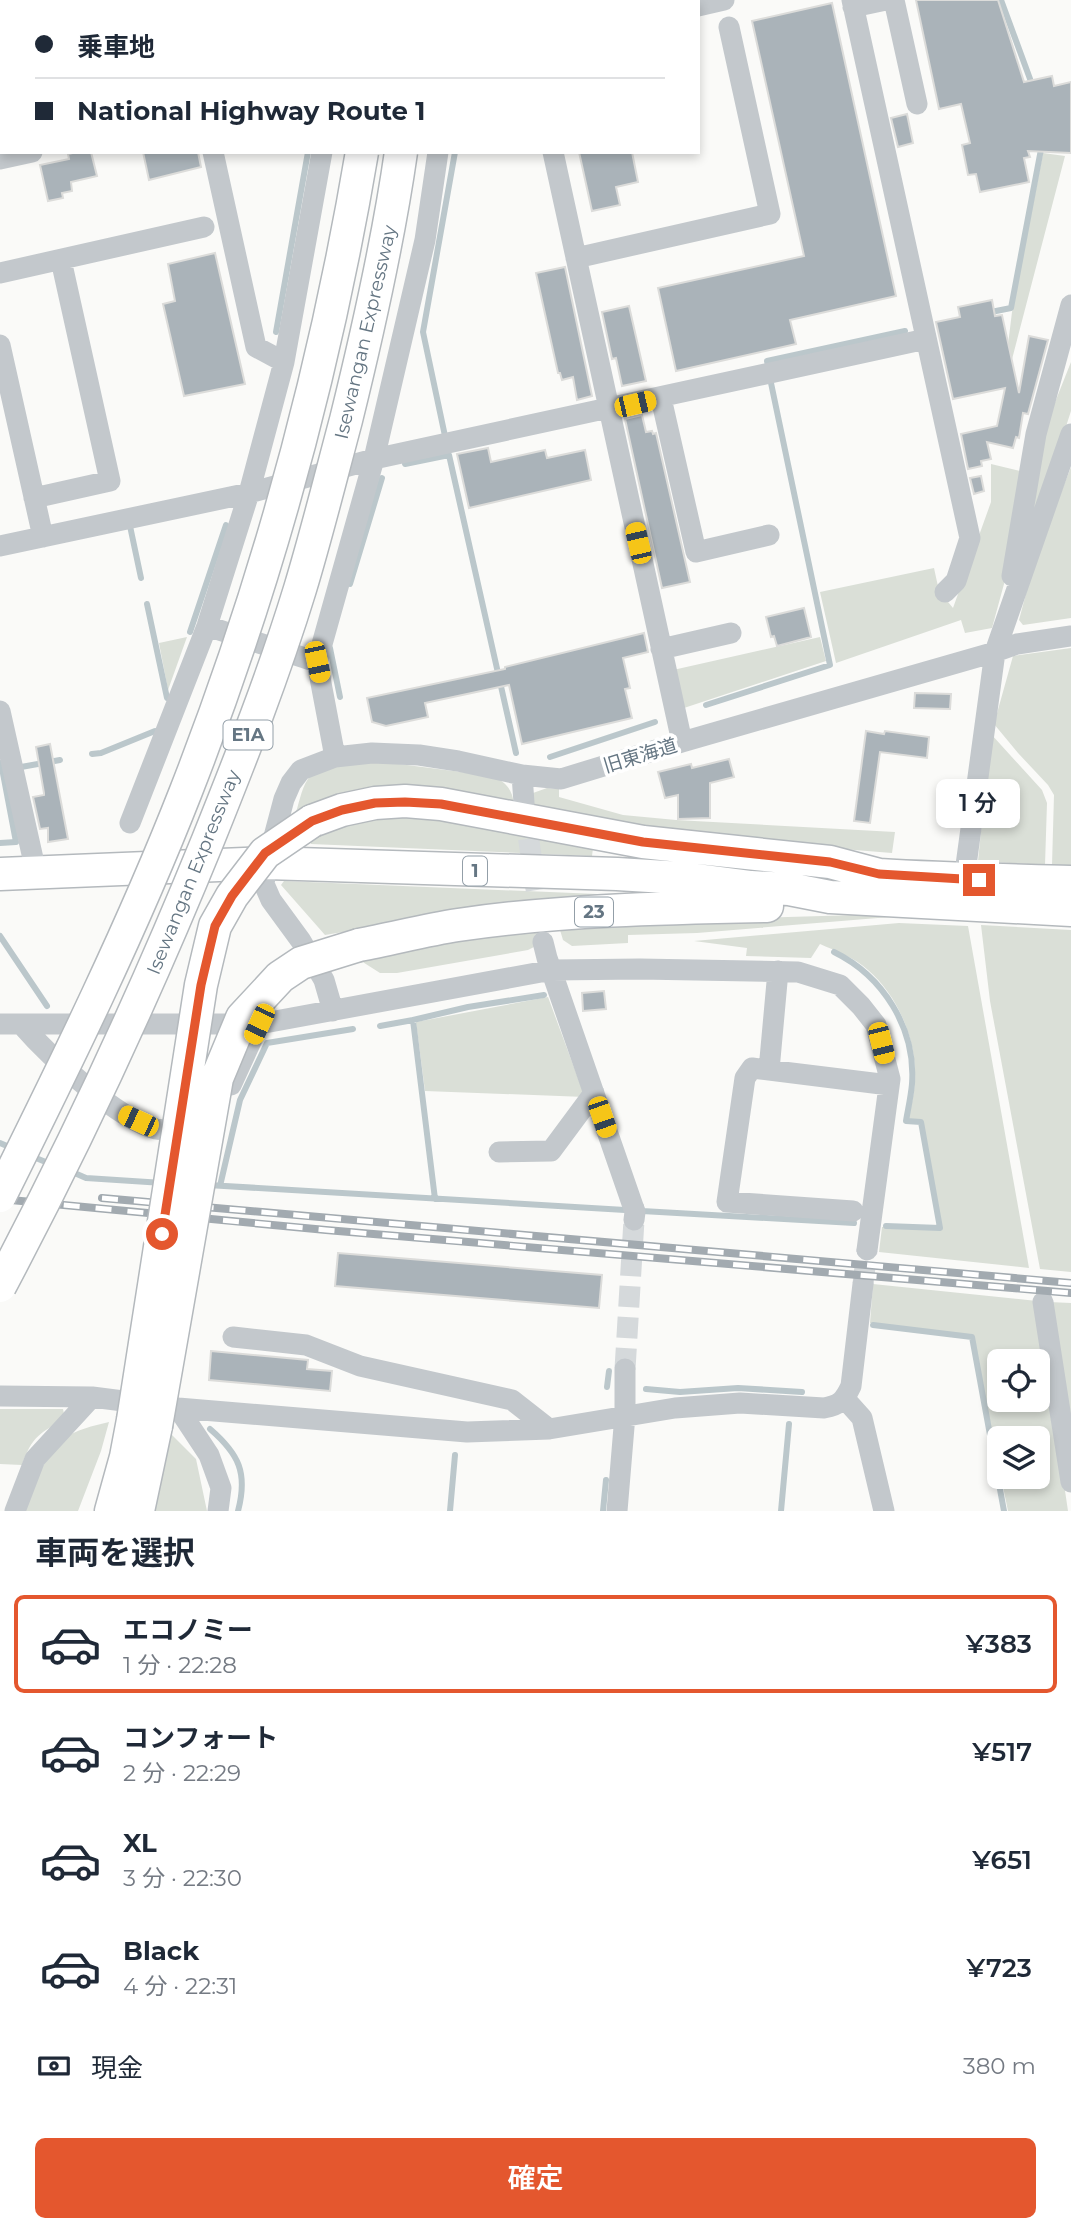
<!DOCTYPE html>
<html lang="ja">
<head>
<meta charset="utf-8">
<style>
  :root { --surface:#fff; --page:#f2f2f3; --text:#1f2937; --muted:#747a83; --line:#e0e1e3; --accent:#e4572e }
  body { margin:0; font-family:Montserrat,"Noto Sans JP",sans-serif; background:var(--page); color:var(--text); height:100vh; display:flex; flex-direction:column; font-size:26px; white-space:nowrap }
  * { box-sizing:border-box; margin:0 }
  p { font-size:23px; color:var(--muted) }
  .icon { flex:none; width:38px; height:38px; fill:none; stroke:currentColor; stroke-width:2; stroke-linecap:round; stroke-linejoin:round }
  .map { position:relative; height:1511px; overflow:hidden }
  .drawer { display:flex; flex-direction:column; background:var(--surface); flex:1 }
  .drawer>* { flex:none }
  .guide { position:absolute; left:0px; top:0px; width:700px; height:154px; box-shadow:0 4px 10px #0003; display:grid; align-content:center; height:154px; padding:0 35px; background:var(--surface) }
  .buttons { position:absolute; left:987px; top:1349px; display:grid; gap:14px }
  .buttons a { display:grid; place-items:center; width:63px; height:63px; border-radius:10px; background:var(--surface); box-shadow:0 4px 10px #0003; font-size:35px }
  .end { position:absolute; width:32px; height:32px; margin:-16px; border:9px solid #e4572e; background:#fff; box-shadow:0 0 0 4px #fff }
  .from { border-radius:50% }
  .bubble { position:absolute; height:49px; border-radius:10px; background:var(--surface); box-shadow:0 4px 10px #0003; font-size:23px; font-weight:600; line-height:49px; text-align:center }
  .car { position:absolute; width:21px; height:42px; margin:-21px -10px; border-radius:9px; box-shadow:0 0 5px 2px #0007; background:linear-gradient(#f5c518 24%,#345 0 40%,#f5c518 0 76%,#345 0 86%,#f5c518 0) }
  .guide b { display:flex; align-items:center; gap:24px; height:66px; font-size:26px }
  .guide b+b { border-top:2px solid var(--line) }
  .guide i { width:18px; height:18px; background:var(--text) }
  ul { padding:0; list-style:none }
  li { display:flex; align-items:center; gap:21px; height:98px; margin:0 14px 10px; padding:0 21px; border:4px solid transparent; border-radius:10px }
  li div { flex:1 }
  li b { display:block; font-size:26px }
  li em { font-style:normal; font-weight:600 }
  li.active { border-color:var(--accent) }
  li>.icon { width:63px; height:63px; stroke-width:1.5 }
  h2 { padding:0 35px; font-size:32px; line-height:84px }
  .pay { display:flex; align-items:center; gap:18px; height:77px; padding:0 35px; font-size:26px }
  .pay p { margin-inline-start:auto }
  .button { display:flex; gap:14px; margin-top:auto; padding:14px 35px }
  .button a { flex:1; height:80px; border-radius:10px; background:var(--accent); color:#fff; font-size:28px; font-weight:600; line-height:80px; text-align:center }
  .map>svg:first-child { display:block }
  .green { fill:#dadfd7; fill-rule:evenodd }
  .lines { fill:none; stroke-linecap:round; stroke-linejoin:round }
  .stream { stroke:#bbc7cb; stroke-width:6 }
  .building { fill:#aab3b9; stroke:#dcdcda; stroke-width:2 }
  .minor-tunnel { stroke:#d5d9db; stroke-width:21; stroke-dasharray:21 10; stroke-linecap:butt }
  .highway-casing { stroke:#b4b9bd; stroke-width:35 }
  .minor { stroke:#c3c8cc; stroke-width:21 }
  .highway { stroke:#fff; stroke-width:32 }
  .rail-casing { stroke:#a2aab0; stroke-width:8 }
  .rail { stroke:#fff; stroke-width:5; stroke-dasharray:16; stroke-linecap:butt }
  .highway-bridge-casing { stroke:#b4b9bd; stroke-width:35; stroke-linecap:butt }
  .highway-bridge { stroke:#fff; stroke-width:32 }
  .route { stroke:#e4572e; stroke-width:9 }
  .labels { text-anchor:middle; stroke-width:7; stroke-linejoin:round; paint-order:stroke }
  .shield { fill:#fff; stroke:#939fa8; stroke-width:2 }
  .shield-label { font-size:18px; font-weight:bold; fill:#657683 }
  .street-label { font-size:19px; fill:#657683; stroke:#fff }
</style>
</head>
<body>
<div class="map">
<svg width="1071" height="1511" viewBox="0 0 1071 1511">
  <rect width="100%" height="100%" fill="#fafaf8"/>
  <!-- green -->
  <path class="green" d="M1043,153L1065,156L1011,363L1006,361L1012,312Z
    M1071,362V411L1018,574L1038,445Z
    M991,464L1024,472L1007,573L992,628L965,633L961,620L836,663L820,592L934,568L939,591L953,608L991,502Z
    M1071,467V618L1023,625L1019,620L1036,556Z
    M187,637L168,690L159,643Z
    M820,637L826,661L684,708L673,670Z
    M1071,648V865H1052L1054,795L1048,785L1018,753L994,724L1013,656Z
    M991,734L1042,790L1047,803L1045,865L978,861Z
    M376,761L492,776C506,782 512,789 514,804L309,806L296,812C300,800 302,785 311,775C325,761 357,763 376,761Z
    M547,788L559,789V797L623,815L676,820L895,832L892,853L670,835L530,808L533,793Z
    M388,815L434,816L593,848L592,856L311,844L309,839L342,823Z
    M284,881L645,896L397,923L325,935L281,885Z
    M891,914L890,917L697,933L628,935V943L572,946L563,940L560,930L657,921Z
    M899,923L968,926L1029,1268L879,1252L882,1227L942,1230L923,1121L908,1120C911,1107 914,1094 915,1082C917,1041 899,997 868,970C855,958 836,951 820,944L811,958L746,956L747,948L694,941Z
    M981,925L1071,930V1272L1040,1269L990,1001Z
    M544,930L547,935L538,945L528,950L397,973H380L358,959L422,945Z
    M548,997L585,1097L425,1091L416,1022Z
    M873,1284L1037,1301L1068,1511H1008L1001,1477H1038V1438H999V1468L973,1335L870,1323ZM999,1362H1038V1400H999Z
    M1049,1302L1071,1303V1458Z
    M0,1409H63L65,1419C40,1433 32,1436 22,1465L0,1464Z
    M109,1422L101,1451L78,1511H23C30,1491 46,1453 63,1440C76,1429 93,1426 109,1422Z
    M161,1424L196,1459L207,1511H147Z"/>
  <g class="lines">
    <!-- stream -->
    <path class="stream" d="M1001,0L1033,87
      M327,2L328,0
      M472,2V0
      M986,313L1011,308L1042,144
      M276,332L308,152
      M768,366L767,361L905,331
      M445,436L423,332L455,152
      M405,464L449,455L516,753
      M130,526L141,578
      M350,584L382,478
      M147,604L167,698
      M190,632L226,525
      M330,648L340,697
      M706,705L830,665L771,383
      M92,754L101,753L155,731
      M550,757L655,722
      M21,767L60,760
      M0,843L16,842L1,763
      M0,936L47,1006
      M834,952C883,976 916,1028 912,1084C911,1096 908,1109 906,1121L921,1122L940,1228L886,1226
      M380,1026L413,1020
      M0,1143L14,1149
      M31,1156L53,1165
      M70,1171L86,1178L163,1183
      M208,1185L625,1210
      M220,1186L240,1100L267,1043L353,1029
      M435,1199L413,1020L468,1007L544,995
      M641,1206L642,1211L854,1223
      M873,1325L972,1337L1004,1511
      M607,1387L609,1371
      M646,1389L680,1392L738,1388L802,1392
      M210,1429C239,1454 248,1473 238,1511
      M450,1511L455,1455
      M603,1511L606,1480
      M781,1511L789,1424"/>
  </g>
  <!-- building -->
  <path class="building" d="M916,0H998L1024,82L1052,76L1054,86L1071,82V153L1028,151L1030,157L1024,158L1029,182L980,192L976,174L968,175L962,145L970,143L961,104L939,109Z
    M832,3L896,296L790,320L796,344L676,371L658,288L804,256L752,21Z
    M907,114L913,143L898,147L891,118Z
    M77,152H91L97,176L71,182L72,191L62,193L63,198L48,201L40,165L69,159L68,154Z
    M143,152H198L201,167L149,180Z
    M579,152H632L638,182L616,187L620,205L592,211Z
    M215,253L245,384L184,396L163,304L175,301L168,264Z
    M565,267L592,396L577,400L573,377L562,380L560,373H558L536,273Z
    M992,300L995,316L1002,315L1019,393L1029,336L1048,340L1028,414L1023,413L1019,438L1016,437L1013,448L987,442L991,459L981,461L982,466L968,469L961,434L997,426L1005,388L953,399L936,322L960,317L958,307Z
    M629,306L646,381L622,386L616,358L612,359L602,312Z
    M642,415L646,432L652,431L653,434L656,433L690,582L662,588L625,419Z
    M488,448L491,462L545,450L547,458L585,450L591,480L469,508L457,454Z
    M981,476L984,491L974,494L970,478Z
    M804,608L811,637L777,646L774,636L771,637L766,617Z
    M644,633L648,652L623,658L630,688L625,689L632,718L522,744L509,685L425,703L428,717L386,726L372,722L367,698L505,669V667Z
    M915,693L951,694L950,709L914,708Z
    M866,731L884,734L885,731L929,737L927,758L880,752L870,823L854,821Z
    M50,744L68,839L48,842V828L40,829L33,797L44,795V793L36,747Z
    M729,759L734,777L710,783V818L678,819V795L665,798L658,772L691,764L692,768Z
    M604,991L606,1009L583,1011L582,993Z
    M338,1253L602,1275L599,1308L335,1286Z
    M211,1351L308,1360L307,1369L332,1371L330,1391L209,1380Z"/>
  <g class="lines">
    <!-- minor-tunnel -->
    <path class="minor-tunnel" d="M524,808L542,929
      M863,1284L867,1250
      M625,1369L634,1220"/>
    <defs>
      <path id="highway" d="M382,2V0
        M423,2V0
        M312,821L342,810L375,803L405,801L441,804L643,842L830,862L879,875
        M0,874L267,863L617,874L682,878L751,887L789,889L830,897L1071,910
        M859,879H867L879,875C943,879 1007,880 1071,882
        M359,945C392,939 425,930 458,925C560,910 664,908 767,906
        M111,1511L126,1457L133,1420
        M138,1511L156,1426"/>
    </defs>
    <!-- highway casing -->
    <use href="#highway" class="highway-casing"/>
    <!-- minor -->
    <path class="minor" d="M177,0V2
      M520,0L521,2
      M852,0L970,538L956,581L945,592
      M894,0L917,104
      M343,2V0
      M458,2V0
      M698,6L724,0
      M853,7L886,0
      M213,152L256,347L284,362
      M553,152L682,742
      M0,159L32,152
      M576,258L770,214L729,27
      M0,273L204,227
      M0,345L43,537
      M661,398L696,552L769,535
      M34,498L110,481L61,260
      M0,546L249,493L374,459L926,339
      M1012,576L1036,434L1071,305
      M207,626L317,662
      M661,649L731,633
      M0,711L36,872
      M335,757L317,662L374,459L425,240L438,152
      M522,775L524,803
      M130,823L207,626L249,493L284,362L322,152
      M964,880L995,652L1071,434
      M543,942L547,958L635,1212L634,1220
      M333,1011L324,980L301,941L271,900L264,884L267,863L284,799L291,783L301,770L335,757L372,753L419,755L458,761L522,775L561,779L682,742L995,652L1017,644L1071,636
      M0,1024H259L552,970L640,969L798,972L840,985L861,1006L876,1025L890,1079L867,1250
      M22,1025C49,1056 117,1119 156,1129C166,1131 179,1129 189,1130
      M769,1070L778,971
      M231,1085L259,1024
      M499,1152L551,1151L594,1093
      M853,1211L727,1202L745,1078L752,1068L889,1085
      M1043,1302L1071,1482
      M233,1337L306,1345L360,1366L512,1400L549,1429
      M0,1396L92,1397L178,1408L467,1432L549,1429L675,1408L740,1403L824,1408C840,1405 844,1401 851,1386L863,1284
      M845,1399L862,1418L884,1511
      M178,1408L209,1455L221,1488L218,1511
      M15,1511L35,1459L92,1397
      M617,1511L625,1415V1369"/>
    <!-- highway -->
    <use href="#highway" class="highway"/>
    <defs>
      <path id="rail" d="M102,1198L1071,1283
        M0,1199L326,1230L1071,1293"/>
    </defs>
    <!-- rail casing -->
    <use href="#rail" class="rail-casing"/>
    <!-- rail -->
    <use href="#rail" class="rail"/>
    <defs>
      <path id="highway-bridge" d="M0,1196C66,1063 132,929 186,791C267,584 325,371 362,152
        M0,1286C77,1141 146,992 208,840C241,758 274,674 300,589C317,533 331,476 346,420C368,331 388,243 401,152
        M133,1420L201,985L215,926L232,896L265,853L312,821
        M156,1426L217,1078L242,1018L280,977L301,963L359,945"/>
    </defs>
    <!-- highway-bridge casing -->
    <use href="#highway-bridge" class="highway-bridge-casing"/>
    <!-- highway-bridge -->
    <use href="#highway-bridge" class="highway-bridge"/>
  </g>
  <g class="lines">
    <!-- route -->
    <path class="route" d="M162,1234L201,985L215,926L232,896L265,853L312,821L342,810L375,803L405,802L441,804L643,842L830,862L879,874L979,880"/>
  </g>
  <g class="labels">
    <!-- shield labels -->
    <g class="shield">
      <rect x="223.5" y="720.5" width="49" height="29" rx="5"/>
      <rect x="463" y="856.5" width="24" height="29" rx="5"/>
      <rect x="575" y="897.5" width="38" height="29" rx="5"/>
    </g>
    <g class="shield-label">
      <text x="248" y="741">E1A</text>
      <text x="475" y="877">1</text>
      <text x="594" y="918">23</text>
    </g>
    <!-- street labels -->
    <g class="street-label">
      <text transform="translate(365 332) rotate(-77)" y="7">Isewangan Expressway</text>
      <text transform="translate(640 755) rotate(-17)" y="7">旧東海道</text>
      <text transform="translate(193 872) rotate(-68)" y="7">Isewangan Expressway</text>
    </g>
  </g>
</svg>
<div class="buttons">
<a><svg class="icon" aria-label="locate" viewBox="0 0 24 24"><circle cx="12" cy="12" r="6"/><path d="M12 2v4M12 18v4M2 12h4M18 12h4"/></svg></a>
<a><svg class="icon" aria-label="layers" viewBox="0 0 24 24"><path d="M12 4l9 5-9 5-9-5zM3 14l9 5 9-5"/></svg></a>
</div>
<i class="end from" style="left:162px;top:1234px"></i>
<i class="end" style="left:979px;top:880px"></i>
<div class="bubble" style="left:936px;top:779px;width:84px">1 分</div>
<i class="car" style="left:635px;top:404px;rotate:77deg"></i>
<i class="car" style="left:638px;top:543px;rotate:347deg"></i>
<i class="car" style="left:317px;top:662px;rotate:168deg"></i>
<i class="car" style="left:259px;top:1024px;rotate:205deg"></i>
<i class="car" style="left:881px;top:1043px;rotate:166deg"></i>
<i class="car" style="left:602px;top:1117px;rotate:161deg"></i>
<i class="car" style="left:138px;top:1121px;rotate:295deg"></i>
<div class="guide">
<b><i class="from"></i>乗車地</b>
<b><i></i>National Highway Route 1</b>
</div>
</div>
<section class="drawer">
<h2>車両を選択</h2>
<ul>
<li class="active"><svg class="icon" aria-label="car" viewBox="0 0 24 24"><path d="M5 17H2v-5l4-1 3-4h7l3 4 3 1v5h-3M9 17h6M6 11h13"/><circle cx="7" cy="17" r="2"/><circle cx="17" cy="17" r="2"/></svg><div><b>エコノミー</b><p>1 分 · 22:28</p></div><em>¥383</em></li>
<li><svg class="icon" aria-label="car" viewBox="0 0 24 24"><path d="M5 17H2v-5l4-1 3-4h7l3 4 3 1v5h-3M9 17h6M6 11h13"/><circle cx="7" cy="17" r="2"/><circle cx="17" cy="17" r="2"/></svg><div><b>コンフォート</b><p>2 分 · 22:29</p></div><em>¥517</em></li>
<li><svg class="icon" aria-label="car" viewBox="0 0 24 24"><path d="M5 17H2v-5l4-1 3-4h7l3 4 3 1v5h-3M9 17h6M6 11h13"/><circle cx="7" cy="17" r="2"/><circle cx="17" cy="17" r="2"/></svg><div><b>XL</b><p>3 分 · 22:30</p></div><em>¥651</em></li>
<li><svg class="icon" aria-label="car" viewBox="0 0 24 24"><path d="M5 17H2v-5l4-1 3-4h7l3 4 3 1v5h-3M9 17h6M6 11h13"/><circle cx="7" cy="17" r="2"/><circle cx="17" cy="17" r="2"/></svg><div><b>Black</b><p>4 分 · 22:31</p></div><em>¥723</em></li>
</ul>
<div class="pay"><svg class="icon" aria-label="cash" viewBox="0 0 24 24"><path d="M3 7h18v10H3z"/><circle cx="12" cy="12" r="2"/></svg>現金<p>380 m</p></div>
<div class="button"><a>確定</a></div>
</section>
</body>
</html>
